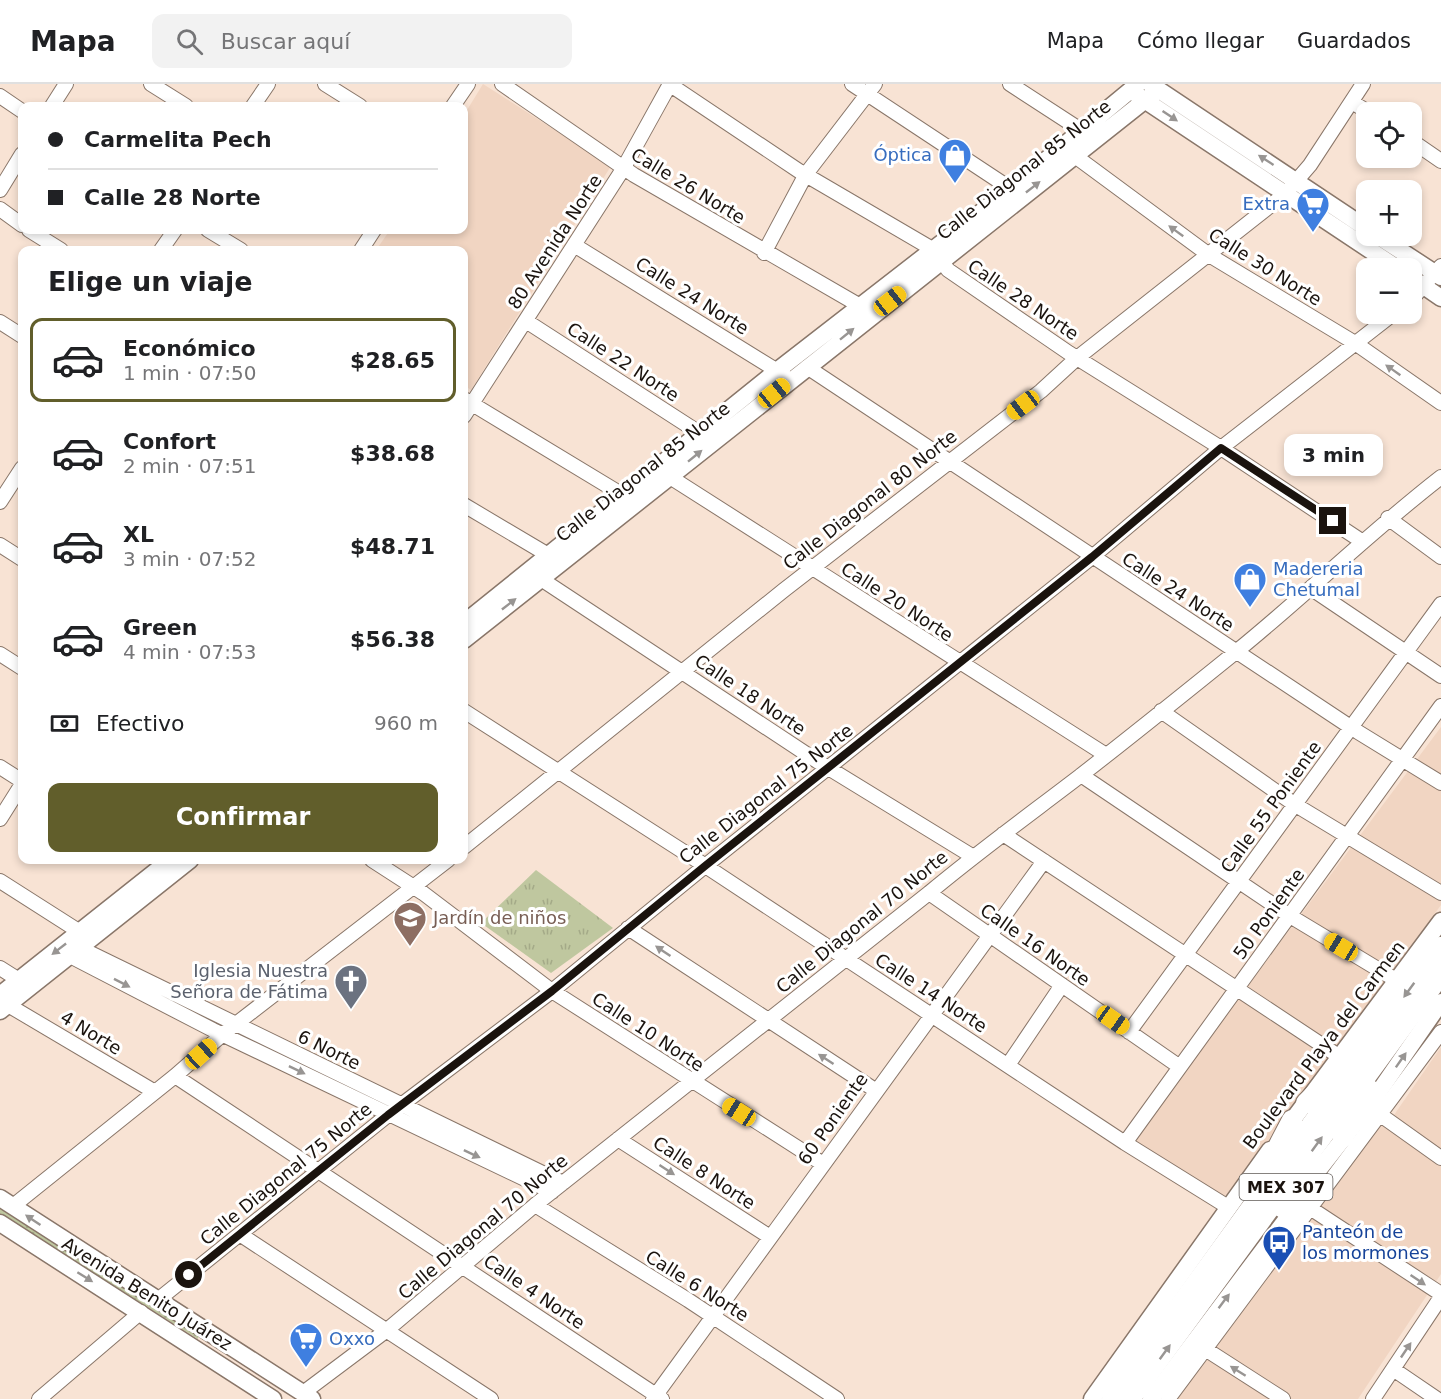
<!DOCTYPE html>
<html lang="es">
<head>
<meta charset="utf-8">
<style>
  :root { --surface:#fff; --page:#f2f2f2; --text:#202124; --muted:#757577; --line:#e0e0e0; --accent:#615e2b }
  body { margin:0; font-family:"DejaVu Sans",sans-serif; background:var(--page); color:var(--text); height:100vh; display:flex; flex-direction:column; font-size:22px; white-space:nowrap }
  * { box-sizing:border-box; margin:0 }
  p { font-size:20px; color:var(--muted) }
  .icon { flex:none; width:33px; height:33px; fill:none; stroke:currentColor; stroke-width:2; stroke-linecap:round; stroke-linejoin:round }
  .map { position:relative; flex:1; overflow:hidden }
  .side { position:absolute; left:18px; top:162px; width:450px; height:618px; display:flex; flex-direction:column; background:var(--surface); border-radius:12px; box-shadow:0 3px 9px #0003 }
  .side>* { flex:none }
  .hud { position:absolute; left:18px; top:18px; width:450px; height:132px; border-radius:12px; box-shadow:0 3px 9px #0003; display:grid; align-content:center; height:132px; padding:0 30px; background:var(--surface) }
  .controls { position:absolute; left:1356px; top:18px; display:grid; gap:12px }
  .controls a { display:grid; place-items:center; width:66px; height:66px; border-radius:12px; background:var(--surface); box-shadow:0 3px 9px #0003; font-size:30px }
  .end { position:absolute; width:27px; height:27px; margin:-14px; border:8px solid #1a130e; background:#fff; box-shadow:0 0 0 3px #fff }
  .from { border-radius:50% }
  .bubble { position:absolute; height:42px; border-radius:12px; background:var(--surface); box-shadow:0 3px 9px #0003; font-size:20px; font-weight:700; line-height:42px; text-align:center }
  .car { position:absolute; width:18px; height:36px; margin:-18px -9px; border-radius:8px; box-shadow:0 0 4px 2px #0007; background:linear-gradient(#f5c518 24%,#345 0 40%,#f5c518 0 76%,#345 0 86%,#f5c518 0) }
  .hud b { display:flex; align-items:center; gap:21px; height:57px; font-size:22px }
  .hud b+b { border-top:2px solid var(--line) }
  .hud i { width:15px; height:15px; background:var(--text) }
  ul { padding:0; list-style:none }
  li { display:flex; align-items:center; gap:18px; height:84px; margin:0 12px 9px; padding:0 18px; border:3px solid transparent; border-radius:12px }
  li div { flex:1 }
  li b { display:block; font-size:22px }
  li em { font-style:normal; font-weight:700 }
  li.selected { border-color:var(--accent) }
  li>.icon { width:54px; height:54px; stroke-width:1.5 }
  h2 { padding:0 30px; font-size:27px; line-height:72px }
  .pay { display:flex; align-items:center; gap:15px; height:66px; padding:0 30px; font-size:22px }
  .pay p { margin-inline-start:auto }
  .button { display:flex; gap:12px; margin-top:auto; padding:12px 30px }
  .button a { flex:1; height:69px; border-radius:12px; background:var(--accent); color:#fff; font-size:24px; font-weight:700; line-height:69px; text-align:center }
  header { display:flex; align-items:center; gap:36px; box-sizing:border-box; height:84px; padding:0 30px; background:var(--surface); border-bottom:2px solid var(--line) }
  header strong { font-size:28px }
  nav { display:flex; gap:33px; margin-inline-start:auto; font-size:21px }
  .search { width:420px; height:54px; background:var(--page); display:flex; align-items:center; gap:15px; box-sizing:border-box; padding:0 21px; border-radius:12px; color:var(--muted); font-size:22px }
  .map>svg:first-child { display:block }
  .built { fill:#f1d5c2 }
  .grass { fill:url(#grass-dots) }
  .park { fill:url(#park-tufts) }
  .lines { fill:none; stroke-linecap:round; stroke-linejoin:round }
  .minor-casing { stroke:#897669; stroke-width:16 }
  .major-casing { stroke:#897669; stroke-width:19 }
  .highway-casing { stroke:#897669; stroke-width:22 }
  .minor { stroke:#fff; stroke-width:14 }
  .major { stroke:#fff; stroke-width:16 }
  .highway { stroke:#fff; stroke-width:20 }
  .oneway { fill:#989593 }
  .route { stroke:#1a130e; stroke-width:8 }
  .labels { text-anchor:middle; stroke-width:6; stroke-linejoin:round; paint-order:stroke }
  .shield { fill:#fff; stroke:#5f5a56; stroke-width:1.5 }
  .shield-label { font-size:16px; font-weight:bold; fill:#1a130e }
  .shop-label { font-size:18px; fill:#366cbe; stroke:#fff; text-anchor:end }
  .street-label { font-size:18px; fill:#1a130e; stroke:#fff }
  .education-label { font-size:18px; fill:#785e54; stroke:#fff; text-anchor:start }
  .worship-label { font-size:18px; fill:#5b616d; stroke:#fff; text-anchor:end }
  .transit-label { font-size:18px; fill:#164399; stroke:#fff; text-anchor:start }
</style>
</head>
<body>
<header>
<strong>Mapa</strong>
<div class="search"><svg class="icon" aria-label="search" viewBox="0 0 24 24"><circle cx="10" cy="10" r="6"/><path d="M15 15l6 6"/></svg>Buscar aquí</div>
<nav><a>Mapa</a><a>Cómo llegar</a><a>Guardados</a></nav>
</header>
<div class="map">
<svg width="1441" height="1315" viewBox="0 0 1441 1315">
  <defs>
    <pattern id="grass-dots" width="8" height="8" patternUnits="userSpaceOnUse" patternTransform="scale(1.5)"><rect width="8" height="8" fill="#bfc79f"/><path d="M2 2h.1M6 6h.1" fill="none" stroke="#a4aa88" stroke-width="1.8" stroke-linecap="round"/></pattern>
    <pattern id="park-tufts" width="24" height="20" patternUnits="userSpaceOnUse" patternTransform="scale(1.5)"><rect width="24" height="20" fill="#bfc79f"/><path d="M3 7l-1-3M5 7V3M7 7l1-3M15 17l-1-3M17 17v-4M19 17l1-3" fill="none" stroke="#a4aa88"/></pattern>
  </defs>
  <rect width="100%" height="100%" fill="#f8e3d4"/>
  <!-- built -->
  <path class="built" d="M483,0L611,82L471,306L464,301V166H376L390,146H464V31Z
    M1441,643V821L1222,1119L1129,1061Z
    M1441,963V1190L1358,1315H1177L1390,1029L1394,1031Z"/>
  <!-- grass -->
  <path class="grass" d="M0,1122L198,1248V1255L0,1130Z"/>
  <!-- park -->
  <path class="park" d="M536,786L613,844L551,889L481,839Z"/>
  <g class="lines">
    <defs>
      <path id="minor" d="M151,0L186,22
        M325,0L360,22
        M502,0L634,91L862,223
        M669,0L799,87L934,166L948,186L1069,269L1221,364L1363,458
        M852,0L1011,105
        M1010,0L1090,52
        M0,12L22,27
        M1352,18L1368,28
        M52,22L66,0
        M253,22L268,0
        M453,22L468,0
        M1412,57L1441,77
        M1075,72L1209,171L1355,259L1441,319
        M0,106L22,70
        M0,125L22,141
        M29,146L61,166
        M208,146L241,166
        M574,161L784,291
        M161,166L175,146
        M361,166L374,146
        M764,169L806,90L875,0
        M1412,215L1441,182
        M526,237L701,350
        M0,238L22,252
        M807,283L1358,648L1441,699
        M464,315L631,416
        M464,332L623,85L670,0
        M670,393L1106,671
        M0,418L22,384
        M464,421L555,475
        M1388,434L1441,473
        M0,461L22,475
        M541,495L817,677L972,772
        M1312,505L1441,592
        M0,570L22,584
        M464,627L698,777L1125,1059L1228,1123
        M1161,627L1294,720L1441,809
        M0,683L22,697
        M1081,691L1290,832L1396,896
        M0,735L22,700
        M1003,750L1340,973
        M464,763L784,506L1041,307L1077,274L1285,110L1310,81L1363,0
        M372,776L423,809L552,907L823,1080
        M0,797L80,848
        M929,809L1180,983
        M628,844L875,1006
        M80,864L563,1099
        M70,872L213,946L552,1108
        M0,884L19,896
        M8,921L155,1008
        M1129,948L1441,520
        M1008,981L1062,901
        M175,992L662,1315
        M1375,1027L1441,1074
        M618,1055L770,1153
        M1125,1059L1441,622
        M1304,1120L1441,1210
        M535,1121L688,1216L837,1315
        M13,1122L175,992L223,950L448,776
        M241,1151L491,1315
        M159,1215L388,1031L552,907L705,782L1092,473L1221,364L1393,230
        M1199,1261L1283,1315
        M1393,1285L1437,1315
        M303,1309L387,1246L535,1121L929,809C978,768 1029,731 1080,692C1133,651 1185,609 1237,567C1306,511 1370,448 1441,393
        M39,1315L141,1228
        M653,1315L1044,777
        M1168,1315L1441,948
        M1373,1315L1441,1213"/>
      <path id="major" d="M1150,0L1366,144
        M1137,11L1397,184
        M1378,152L1441,193
        M1412,194L1441,214
        M464,539L778,286L1011,105L1138,0
        M464,556L1158,6
        M0,911L170,776
        M0,927L190,776
        M1286,1045L1441,837
        M0,1114L312,1315
        M0,1139L273,1315
        M1092,1315L1270,1066
        M1151,1315L1288,1133L1313,1093L1369,1022L1441,918"/>
      <path id="highway" d="M1306,1019L1341,984
        M1343,1053L1370,1006
        M1267,1084L1292,1036
        M1283,1124L1313,1093
        M1112,1315L1441,863
        M1130,1315L1441,890"/>
    </defs>
    <!-- minor casing -->
    <use href="#minor" class="minor-casing"/>
    <!-- major casing -->
    <use href="#major" class="major-casing"/>
    <!-- highway casing -->
    <use href="#highway" class="highway-casing"/>
    <!-- minor -->
    <use href="#minor" class="minor"/>
    <!-- major -->
    <use href="#major" class="major"/>
    <!-- highway -->
    <use href="#highway" class="highway"/>
  </g>
  <!-- one-way arrows -->
  <defs><path id="oneway-solid" d="M-6-.8H1V-3.2L6.5 0L1 3.2V.8H-6Z" transform="scale(1.5)"/></defs>
  <g class="oneway">
    <use href="#oneway-solid" transform="translate(1170 32) rotate(34)"/>
    <use href="#oneway-solid" transform="translate(1266 76) rotate(-147)"/>
    <use href="#oneway-solid" transform="translate(1033 103) rotate(-38)"/>
    <use href="#oneway-solid" transform="translate(1176 147) rotate(-144)"/>
    <use href="#oneway-solid" transform="translate(847 250) rotate(-39)"/>
    <use href="#oneway-solid" transform="translate(1393 286) rotate(-145)"/>
    <use href="#oneway-solid" transform="translate(695 372) rotate(-39)"/>
    <use href="#oneway-solid" transform="translate(509 520) rotate(-38)"/>
    <use href="#oneway-solid" transform="translate(59 865) rotate(142)"/>
    <use href="#oneway-solid" transform="translate(663 867) rotate(-146)"/>
    <use href="#oneway-solid" transform="translate(122 899) rotate(27)"/>
    <use href="#oneway-solid" transform="translate(1409 906) rotate(126)"/>
    <use href="#oneway-solid" transform="translate(826 975) rotate(-147)"/>
    <use href="#oneway-solid" transform="translate(1401 976) rotate(-55)"/>
    <use href="#oneway-solid" transform="translate(297 986) rotate(26)"/>
    <use href="#oneway-solid" transform="translate(1317 1060) rotate(-54)"/>
    <use href="#oneway-solid" transform="translate(472 1070) rotate(25)"/>
    <use href="#oneway-solid" transform="translate(667 1086) rotate(33)"/>
    <use href="#oneway-solid" transform="translate(33 1136) rotate(-146)"/>
    <use href="#oneway-solid" transform="translate(85 1193) rotate(32)"/>
    <use href="#oneway-solid" transform="translate(1418 1196) rotate(34)"/>
    <use href="#oneway-solid" transform="translate(1224 1217) rotate(-53)"/>
    <use href="#oneway-solid" transform="translate(1406 1266) rotate(-56)"/>
    <use href="#oneway-solid" transform="translate(1165 1268) rotate(-54)"/>
    <use href="#oneway-solid" transform="translate(1238 1287) rotate(-148)"/>
  </g>
  <g class="lines">
    <!-- route -->
    <path class="route" d="M189,1191L388,1031L552,907L705,782L1092,473L1221,364L1333,437"/>
  </g>
  <!-- icons -->
  <defs>
    <symbol id="shop-pin" viewBox="-11 -11 22 30"><path d="M0 17L-7.5 6A9.5 9.5 0 1 1 7.5 6Z" fill="#3f7fe0" stroke="#fff"/><path d="M-5-2.5h2.3a2.7 3.5 0 0 1 5.4 0H5L5.5 6h-11ZM-1.5-2.5h3a1.5 2.3 0 0 0-3 0Z" fill="#fff"/></symbol>
    <symbol id="supermarket-pin" viewBox="-11 -11 22 30"><path d="M0 17L-7.5 6A9.5 9.5 0 1 1 7.5 6Z" fill="#3f7fe0" stroke="#fff"/><path d="M-6-5.5h2.5l.6 2H6L4.5 2H-2.5L-4.4-4H-6ZM-1.5 3.2a1.3 1.3 0 1 0 .1 0ZM3 3.2a1.3 1.3 0 1 0 .1 0Z" fill="#fff"/></symbol>
    <symbol id="school-pin" viewBox="-11 -11 22 30"><path d="M0 17L-7.5 6A9.5 9.5 0 1 1 7.5 6Z" fill="#8d6e63" stroke="#fff"/><path d="M0-5L7-2L0 1L-7-2ZM-4 1L0 2.5L4 1V4Q0 6-4 4Z" fill="#fff"/></symbol>
    <symbol id="church-pin" viewBox="-11 -11 22 30"><path d="M0 17L-7.5 6A9.5 9.5 0 1 1 7.5 6Z" fill="#6b7280" stroke="#fff"/><path d="M-1.2-6h2.4v3.5h3.3v2.4h-3.3V6h-2.4V-.1h-3.3v-2.4h3.3Z" fill="#fff"/></symbol>
    <symbol id="bus-pin" viewBox="-11 -11 22 30"><path d="M0 17L-7.5 6A9.5 9.5 0 1 1 7.5 6Z" fill="#1a4fb4" stroke="#fff"/><path d="M-5-6H5V4H4V6H2V4H-2V6H-4V4H-5ZM-3.5-4V0h7V-4ZM-3.5 1.2v1.5H-2V1.2ZM2 1.2v1.5H3.5V1.2Z" fill="#fff"/></symbol>
  </defs>
  <g fill-rule="evenodd">
    <use href="#shop-pin" x="936" y="52" width="38" height="52"/>
    <use href="#supermarket-pin" x="1294" y="101" width="38" height="52"/>
    <use href="#shop-pin" x="1231" y="476" width="38" height="52"/>
    <use href="#school-pin" x="391" y="815" width="38" height="52"/>
    <use href="#church-pin" x="332" y="878" width="38" height="52"/>
    <use href="#bus-pin" x="1260" y="1139" width="38" height="52"/>
    <use href="#supermarket-pin" x="287" y="1236" width="38" height="52"/>
  </g>
  <g class="labels">
    <!-- shield labels -->
    <rect class="shield" x="1239.5" y="1090" width="93" height="26" rx="4.5"/>
    <g class="shield-label">
      <text x="1286" y="1109">MEX 307</text>
    </g>
    <!-- shop labels -->
    <g class="shop-label">
      <text x="932" y="77">Óptica</text>
      <text x="1290" y="126">Extra</text>
      <text x="1273" y="491" text-anchor="start">Madereria<tspan x="1273" dy="21">Chetumal</tspan></text>
      <text x="329" y="1261" text-anchor="start">Oxxo</text>
    </g>
    <!-- street labels -->
    <g class="street-label">
      <text transform="translate(1024 86) rotate(-38)" y="6">Calle Diagonal 85 Norte</text>
      <text transform="translate(688 102) rotate(31)" y="6">Calle 26 Norte</text>
      <text transform="translate(555 158) rotate(-57)" y="6">80 Avenida Norte</text>
      <text transform="translate(1265 183) rotate(32)" y="6">Calle 30 Norte</text>
      <text transform="translate(692 212) rotate(32)" y="6">Calle 24 Norte</text>
      <text transform="translate(1023 216) rotate(34)" y="6">Calle 28 Norte</text>
      <text transform="translate(623 278) rotate(33)" y="6">Calle 22 Norte</text>
      <text transform="translate(643 388) rotate(-38)" y="6">Calle Diagonal 85 Norte</text>
      <text transform="translate(870 416) rotate(-38)" y="6">Calle Diagonal 80 Norte</text>
      <text transform="translate(1178 508) rotate(33)" y="6">Calle 24 Norte</text>
      <text transform="translate(897 518) rotate(33)" y="6">Calle 20 Norte</text>
      <text transform="translate(750 611) rotate(34)" y="6">Calle 18 Norte</text>
      <text transform="translate(766 710) rotate(-38)" y="6">Calle Diagonal 75 Norte</text>
      <text transform="translate(1271 723) rotate(-54)" y="6">Calle 55 Poniente</text>
      <text transform="translate(1269 830) rotate(-54)" y="6">50 Poniente</text>
      <text transform="translate(862 838) rotate(-39)" y="6">Calle Diagonal 70 Norte</text>
      <text transform="translate(1035 861) rotate(35)" y="6">Calle 16 Norte</text>
      <text transform="translate(931 909) rotate(33)" y="6">Calle 14 Norte</text>
      <text transform="translate(648 948) rotate(33)" y="6">Calle 10 Norte</text>
      <text transform="translate(91 949) rotate(31)" y="6">4 Norte</text>
      <text transform="translate(1324 961) rotate(-53)" y="6">Boulevard Playa del Carmen</text>
      <text transform="translate(329 966) rotate(26)" y="6">6 Norte</text>
      <text transform="translate(833 1035) rotate(-55)" y="6">60 Poniente</text>
      <text transform="translate(704 1089) rotate(33)" y="6">Calle 8 Norte</text>
      <text transform="translate(286 1090) rotate(-39)" y="6">Calle Diagonal 75 Norte</text>
      <text transform="translate(483 1143) rotate(-40)" y="6">Calle Diagonal 70 Norte</text>
      <text transform="translate(697 1202) rotate(32)" y="6">Calle 6 Norte</text>
      <text transform="translate(534 1208) rotate(34)" y="6">Calle 4 Norte</text>
      <text transform="translate(147 1210) rotate(32)" y="6">Avenida Benito Juárez</text>
    </g>
    <!-- education labels -->
    <g class="education-label">
      <text x="433" y="840">Jardín de niños</text>
    </g>
    <!-- worship labels -->
    <g class="worship-label">
      <text x="328" y="893">Iglesia Nuestra<tspan x="328" dy="21">Señora de Fátima</tspan></text>
    </g>
    <!-- transit labels -->
    <g class="transit-label">
      <text x="1302" y="1154">Panteón de<tspan x="1302" dy="21">los mormones</tspan></text>
    </g>
  </g>
</svg>
<div class="controls">
<a><svg class="icon" aria-label="locate" viewBox="0 0 24 24"><circle cx="12" cy="12" r="6"/><path d="M12 2v4M12 18v4M2 12h4M18 12h4"/></svg></a>
<a>+</a>
<a>−</a>
</div>
<i class="end from" style="left:189px;top:1191px"></i>
<i class="end" style="left:1333px;top:437px"></i>
<div class="bubble" style="left:1284px;top:350px;width:99px">3 min</div>
<i class="car" style="left:890px;top:217px;rotate:52deg"></i>
<i class="car" style="left:774px;top:309px;rotate:51deg"></i>
<i class="car" style="left:1023px;top:321px;rotate:233deg"></i>
<i class="car" style="left:1341px;top:863px;rotate:301deg"></i>
<i class="car" style="left:1113px;top:936px;rotate:125deg"></i>
<i class="car" style="left:201px;top:970px;rotate:48deg"></i>
<i class="car" style="left:739px;top:1028px;rotate:302deg"></i>
<div class="hud">
<b><i class="from"></i>Carmelita Pech</b>
<b><i></i>Calle 28 Norte</b>
</div>
<section class="side">
<h2>Elige un viaje</h2>
<ul>
<li class="selected"><svg class="icon" aria-label="car" viewBox="0 0 24 24"><path d="M5 17H2v-5l4-1 3-4h7l3 4 3 1v5h-3M9 17h6M6 11h13"/><circle cx="7" cy="17" r="2"/><circle cx="17" cy="17" r="2"/></svg><div><b>Económico</b><p>1 min · 07:50</p></div><em>$28.65</em></li>
<li><svg class="icon" aria-label="car" viewBox="0 0 24 24"><path d="M5 17H2v-5l4-1 3-4h7l3 4 3 1v5h-3M9 17h6M6 11h13"/><circle cx="7" cy="17" r="2"/><circle cx="17" cy="17" r="2"/></svg><div><b>Confort</b><p>2 min · 07:51</p></div><em>$38.68</em></li>
<li><svg class="icon" aria-label="car" viewBox="0 0 24 24"><path d="M5 17H2v-5l4-1 3-4h7l3 4 3 1v5h-3M9 17h6M6 11h13"/><circle cx="7" cy="17" r="2"/><circle cx="17" cy="17" r="2"/></svg><div><b>XL</b><p>3 min · 07:52</p></div><em>$48.71</em></li>
<li><svg class="icon" aria-label="car" viewBox="0 0 24 24"><path d="M5 17H2v-5l4-1 3-4h7l3 4 3 1v5h-3M9 17h6M6 11h13"/><circle cx="7" cy="17" r="2"/><circle cx="17" cy="17" r="2"/></svg><div><b>Green</b><p>4 min · 07:53</p></div><em>$56.38</em></li>
</ul>
<div class="pay"><svg class="icon" aria-label="cash" viewBox="0 0 24 24"><path d="M3 7h18v10H3z"/><circle cx="12" cy="12" r="2"/></svg>Efectivo<p>960 m</p></div>
<div class="button"><a>Confirmar</a></div>
</section>
</div>
</body>
</html>
